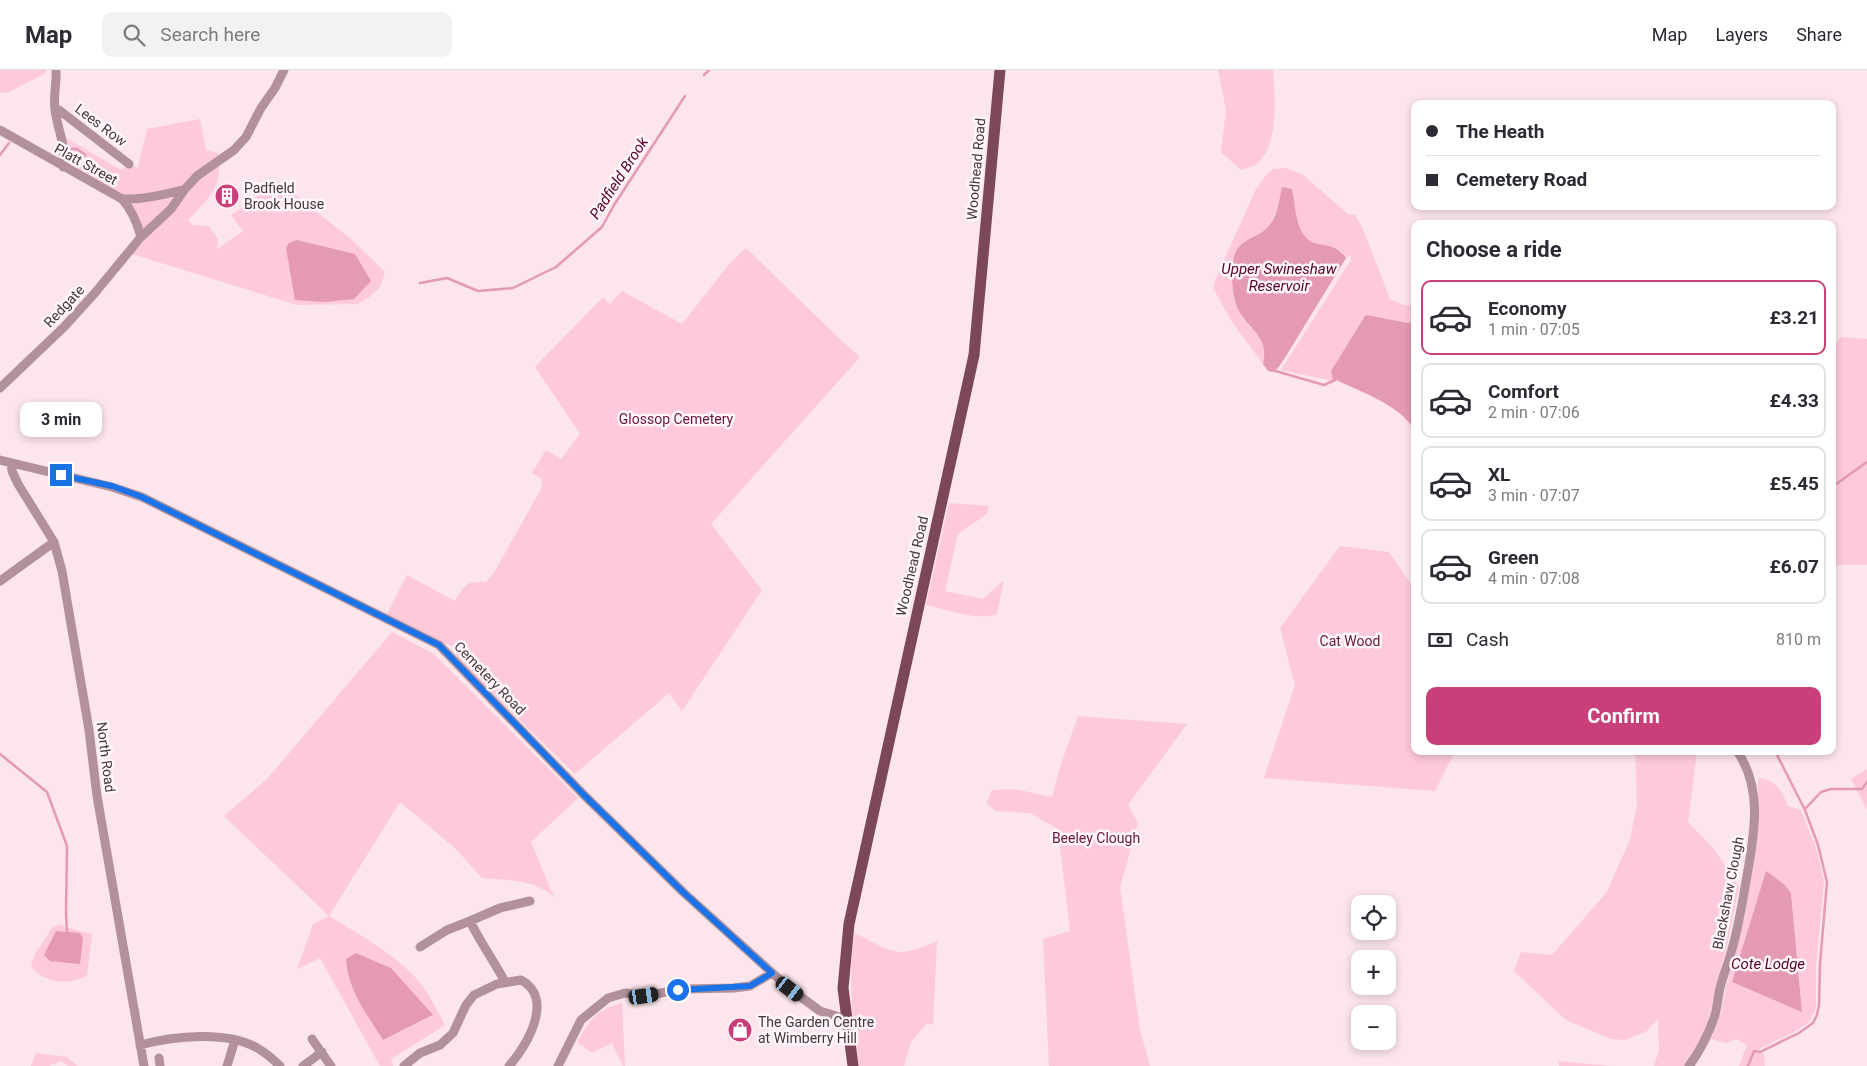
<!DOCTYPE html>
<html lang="en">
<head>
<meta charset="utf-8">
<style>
  :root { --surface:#fff; --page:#f2f2f3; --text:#2b2b33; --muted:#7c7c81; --line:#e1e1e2; --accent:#c93f79 }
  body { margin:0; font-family:Roboto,sans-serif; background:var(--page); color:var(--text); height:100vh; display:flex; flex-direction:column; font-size:19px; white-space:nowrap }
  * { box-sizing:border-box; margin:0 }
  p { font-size:16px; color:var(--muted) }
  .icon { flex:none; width:28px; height:28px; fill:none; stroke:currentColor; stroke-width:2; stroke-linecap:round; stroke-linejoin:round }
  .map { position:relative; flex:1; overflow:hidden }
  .side { position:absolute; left:1411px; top:150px; width:425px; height:535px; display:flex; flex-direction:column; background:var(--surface); border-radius:10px; box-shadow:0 2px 8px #0003 }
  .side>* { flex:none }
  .hud { position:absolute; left:1411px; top:30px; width:425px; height:110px; border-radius:10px; box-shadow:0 2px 8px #0003; display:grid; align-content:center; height:110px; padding:0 15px; background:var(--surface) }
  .fabs { position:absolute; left:1351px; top:825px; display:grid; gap:10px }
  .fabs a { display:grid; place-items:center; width:45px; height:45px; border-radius:10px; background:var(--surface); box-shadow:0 2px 8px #0003; font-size:25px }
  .end { position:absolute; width:22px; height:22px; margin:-11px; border:6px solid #1a73e8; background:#fff; box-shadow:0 0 0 2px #fff }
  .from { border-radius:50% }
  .bubble { position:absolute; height:35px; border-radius:10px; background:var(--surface); box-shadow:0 2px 8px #0003; font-size:16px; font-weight:700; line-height:35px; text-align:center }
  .car { position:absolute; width:15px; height:30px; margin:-15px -8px; border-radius:6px; box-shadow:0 0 4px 1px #0007; background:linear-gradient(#222 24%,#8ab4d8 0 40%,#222 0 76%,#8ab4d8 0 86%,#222 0) }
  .hud b { display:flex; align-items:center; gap:18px; height:48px; font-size:19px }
  .hud b+b { border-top:1px solid var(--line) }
  .hud i { width:12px; height:12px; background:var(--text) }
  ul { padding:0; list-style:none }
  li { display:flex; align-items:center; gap:15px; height:75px; margin:0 10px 8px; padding:0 5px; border:2px solid var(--line); border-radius:10px }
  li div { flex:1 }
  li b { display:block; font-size:19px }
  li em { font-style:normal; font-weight:700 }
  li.active { border-color:var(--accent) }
  li>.icon { width:45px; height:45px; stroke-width:1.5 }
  h2 { padding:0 15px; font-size:22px; line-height:60px }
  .pay { display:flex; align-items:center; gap:12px; height:55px; padding:0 15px; font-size:19px }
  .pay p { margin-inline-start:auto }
  .primary-button { display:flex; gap:10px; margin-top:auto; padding:10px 15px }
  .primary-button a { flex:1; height:58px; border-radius:10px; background:var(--accent); color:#fff; font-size:20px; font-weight:700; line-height:58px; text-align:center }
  header { display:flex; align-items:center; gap:30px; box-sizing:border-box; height:70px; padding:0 25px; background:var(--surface); border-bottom:1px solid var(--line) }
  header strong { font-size:24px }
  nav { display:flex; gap:28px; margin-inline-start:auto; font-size:18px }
  .search { width:350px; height:45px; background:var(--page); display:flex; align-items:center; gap:12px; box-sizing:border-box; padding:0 18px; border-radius:10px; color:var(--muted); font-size:19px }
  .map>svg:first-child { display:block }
  .green { fill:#fec9d9; fill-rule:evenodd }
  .water { fill:#e49ab2 }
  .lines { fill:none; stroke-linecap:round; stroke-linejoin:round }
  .stream { stroke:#e49ab2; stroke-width:2.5 }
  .minor { stroke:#b2919b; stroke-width:9 }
  .major { stroke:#7d475a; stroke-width:11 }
  .route { stroke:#1a73e8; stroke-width:6 }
  .labels { text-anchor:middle; stroke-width:5; stroke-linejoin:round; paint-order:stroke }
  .street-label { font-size:14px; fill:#45363b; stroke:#fff7f9 }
  .poi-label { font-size:14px; fill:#45363b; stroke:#fff7f9; text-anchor:start }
  .park-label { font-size:14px; fill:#6a153b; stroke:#fff7f9 }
  .water-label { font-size:15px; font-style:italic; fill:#59002d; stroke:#fff7f9 }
</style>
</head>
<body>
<header>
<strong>Map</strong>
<div class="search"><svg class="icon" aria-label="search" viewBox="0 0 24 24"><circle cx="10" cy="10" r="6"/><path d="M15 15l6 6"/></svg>Search here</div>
<nav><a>Map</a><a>Layers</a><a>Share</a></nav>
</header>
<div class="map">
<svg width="1867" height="996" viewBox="0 0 1867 996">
  <rect width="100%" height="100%" fill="#fce5eb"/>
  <!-- green -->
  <path class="green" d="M0,0H46V3L7,23L0,22Z
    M1218,0H1273C1275,27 1279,70 1259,92C1255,96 1247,98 1241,100L1221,82L1226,40Z
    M200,49L206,80L218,83C223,119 210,126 188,150L193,155L209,156L218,169L217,179L243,161L231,145L278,111L352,170L385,202L380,217L368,228L358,234L297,235L132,184L145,171C141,155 138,142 128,130L66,96L63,66L121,100L129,94L138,98L147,59ZM297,170L354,184L324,232Z
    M1286,98L1303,105L1348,144L1355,145L1363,159L1390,229L1404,235L1415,236V251L1408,253L1367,245L1365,246L1331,301L1333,311L1281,300L1351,190L1350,184L1346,188C1337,174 1334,178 1320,176C1295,172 1296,137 1292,120L1282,117C1279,129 1277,143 1270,154C1260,169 1236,168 1234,190C1233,195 1245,249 1247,253C1249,256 1253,259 1256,261C1265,270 1265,282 1263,294L1232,252L1213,218L1216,208L1255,121L1265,106L1273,99Z
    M746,178L844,273L860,287L711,454L762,520L682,641L669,623L575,704L457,589L456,583L458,577L448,575L387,544L407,505L455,531C465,515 466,511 486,512L495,501L541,419L542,409L532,403L546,380L561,389L580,364L535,297L603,227L610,234L622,221L682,254L729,194Z
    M1841,267L1867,269V495H1833L1832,278Z
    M949,433L989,436L987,444L958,464L945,521L983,529L1004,510L997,544C976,551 948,540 926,535Z
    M1340,476L1389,482L1415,520V681H1455L1435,721L1264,708L1295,615L1280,558Z
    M392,562L434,584L578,728L531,772L554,827C535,809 506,810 482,808L455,778L400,732L329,846C358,864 390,881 414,906C427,919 436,938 445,955L391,989L393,996H380L320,888L297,899L313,854L329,846L224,746L267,709ZM356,883L391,898L432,946L383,970Z
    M1078,646L1187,654L1128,735L1138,753L1120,817L1140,960L1150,996H1049L1043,869L1070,861L1058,759L1030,743L996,741L986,733L992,720L1015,719L1052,727L1061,694Z
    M1635,681H1697L1688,752L1714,779L1739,817L1726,880L1716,915L1712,936L1703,965L1685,996H1654L1659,980L1658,949L1647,961L1625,970L1611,969L1566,950L1514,901L1521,882L1552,885L1606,823L1630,770L1637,734Z
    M1867,699V740L1851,709Z
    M1758,708C1776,709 1782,721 1788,736L1801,740L1817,781L1824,812L1816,896V938L1809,952L1798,960L1759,979L1764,984L1765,996H1739L1747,975L1736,969L1727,973L1711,969L1721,943L1726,917L1746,841L1758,760ZM1785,815L1791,823L1802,941Z
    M61,854L65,857L92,864L87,906C68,915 44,914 31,896L35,884L53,857Z
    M855,863C867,869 889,883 902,882C914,881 926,876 937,871L933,955L927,953L911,972L904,996H859C853,951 847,908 855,863Z
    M622,933L625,996H623L612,973L592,983L577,972C590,950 596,940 622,933Z
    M36,983L67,987L77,996H68L61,991L49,996H31Z
    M1559,991L1610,996H1559Z"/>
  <!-- water -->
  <path class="water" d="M1282,117L1292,119C1295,133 1295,149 1302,162C1314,183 1332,167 1346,188L1286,286L1278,298L1272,302L1268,301L1263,294C1269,266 1251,262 1239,241C1232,227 1231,208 1233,192C1236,166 1259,171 1271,153C1278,143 1279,129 1282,117Z
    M297,170L355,184L371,211L354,229L324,232L295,230L286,178L289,173Z
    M1367,245L1408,253L1415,251V362C1403,336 1361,322 1336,310L1333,311L1331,301L1365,246Z
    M1766,801L1785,815L1791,823L1802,942L1732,912Z
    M56,861L80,863L83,868L80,894L50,891L44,885Z
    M356,883L391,898L433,945L383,970C367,944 348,921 346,889Z"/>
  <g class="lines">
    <!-- stream -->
    <path class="stream" d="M704,5L709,0
      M71,79H77L85,85
      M0,85L9,73
      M420,213L447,208L478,221L513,218L556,197L602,157L614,135L685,26
      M1272,300L1324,315L1335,310
      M1832,417L1867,392
      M0,684L47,722L67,776L66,842L67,862
      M1805,739L1821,722L1831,719H1862L1867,712
      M1748,996L1754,981L1760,982L1799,963L1813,953L1817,945L1819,935L1820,894L1827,812L1818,775L1805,740L1775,681"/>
    <!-- minor -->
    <path class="minor" d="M56,0C57,13 53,26 55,39C57,59 67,76 63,97
      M55,40H59L129,94
      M0,60L122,129C132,140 137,152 141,167
      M122,129C143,130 164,125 185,119
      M0,318L64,257L94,224L141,167L171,139L185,119L197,106L234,80L246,67L261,38L275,18L284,0
      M0,390L112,417L142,427L439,575L583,724L683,822L790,919L820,941L846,949
      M11,393L12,401L18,414L54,472L62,501L89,660L97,726L144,996
      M0,511L54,472
      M470,851L500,838L530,831
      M420,877L447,860L470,851C480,872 494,891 505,912
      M312,969L331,996
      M140,975C174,966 228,960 259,979C267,984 274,990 280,996
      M159,988L160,996
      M227,996L235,970
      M303,996L322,982
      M404,996L420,983L440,975L453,963L466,935L474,925L497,914L521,910C555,928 527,976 509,996
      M558,996L581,950L608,928L625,923L644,926L683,919L734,918L750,916L772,903
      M1689,996C1700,981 1709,963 1715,945C1718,934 1718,922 1722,911C1724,903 1728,894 1730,886C1739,858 1743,828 1748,800C1755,760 1762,717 1737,681"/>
    <!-- major -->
    <path class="major" d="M853,996L843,918L849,854L974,285L1000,0"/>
  </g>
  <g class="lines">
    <!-- route -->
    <path class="route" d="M61,405L112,416L142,427L439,575L583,724L683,822L772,903L750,916L678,920"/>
  </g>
  <!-- icons -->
  <defs>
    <symbol id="building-disc" viewBox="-11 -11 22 22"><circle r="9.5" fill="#c93f79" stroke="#fff7f9"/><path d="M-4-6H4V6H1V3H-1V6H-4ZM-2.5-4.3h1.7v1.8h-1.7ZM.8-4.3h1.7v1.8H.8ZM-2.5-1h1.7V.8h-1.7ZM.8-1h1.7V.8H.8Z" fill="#fff"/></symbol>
    <symbol id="shop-disc" viewBox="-11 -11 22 22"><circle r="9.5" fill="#c93f79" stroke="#fff7f9"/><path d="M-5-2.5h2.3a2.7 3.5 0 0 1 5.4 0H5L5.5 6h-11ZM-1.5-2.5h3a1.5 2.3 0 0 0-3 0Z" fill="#fff"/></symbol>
  </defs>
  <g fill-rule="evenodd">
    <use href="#building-disc" x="213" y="112" width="28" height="28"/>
    <use href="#shop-disc" x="726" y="946" width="28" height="28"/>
  </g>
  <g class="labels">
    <!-- street labels -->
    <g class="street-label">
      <text transform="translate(101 55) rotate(37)" y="5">Lees Row</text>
      <text transform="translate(86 94) rotate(29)" y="5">Platt Street</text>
      <text transform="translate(976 99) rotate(-85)" y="5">Woodhead Road</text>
      <text transform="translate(64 236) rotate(-47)" y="5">Redgate</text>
      <text transform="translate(912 496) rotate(-77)" y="5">Woodhead Road</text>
      <text transform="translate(490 608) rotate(46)" y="5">Cemetery Road</text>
      <text transform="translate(106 687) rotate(83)" y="5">North Road</text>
      <text transform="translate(1728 823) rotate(-79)" y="5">Blackshaw Clough</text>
    </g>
    <!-- poi labels -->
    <g class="poi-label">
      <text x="244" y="123">Padfield<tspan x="244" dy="16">Brook House</tspan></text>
      <text x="758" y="957">The Garden Centre<tspan x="758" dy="16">at Wimberry Hill</tspan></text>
    </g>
    <!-- park labels -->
    <g class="park-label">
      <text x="676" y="354">Glossop Cemetery</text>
      <text x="1350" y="576">Cat Wood</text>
      <text x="1096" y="773">Beeley Clough</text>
    </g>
    <!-- water labels -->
    <g class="water-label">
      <text transform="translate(619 108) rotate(-57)" y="5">Padfield Brook</text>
      <text x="1279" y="204">Upper Swineshaw<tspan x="1279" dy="17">Reservoir</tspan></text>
      <text x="1768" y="899">Cote Lodge</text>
    </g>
  </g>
</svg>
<div class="fabs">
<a><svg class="icon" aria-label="locate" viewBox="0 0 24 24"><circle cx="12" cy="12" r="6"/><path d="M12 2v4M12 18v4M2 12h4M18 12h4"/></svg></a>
<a>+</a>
<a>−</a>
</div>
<i class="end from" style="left:678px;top:920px"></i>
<i class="end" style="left:61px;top:405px"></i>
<div class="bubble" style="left:20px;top:332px;width:82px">3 min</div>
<i class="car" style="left:790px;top:919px;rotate:127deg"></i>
<i class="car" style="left:644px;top:926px;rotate:81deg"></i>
<div class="hud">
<b><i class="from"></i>The Heath</b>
<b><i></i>Cemetery Road</b>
</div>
<section class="side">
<h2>Choose a ride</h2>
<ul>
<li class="active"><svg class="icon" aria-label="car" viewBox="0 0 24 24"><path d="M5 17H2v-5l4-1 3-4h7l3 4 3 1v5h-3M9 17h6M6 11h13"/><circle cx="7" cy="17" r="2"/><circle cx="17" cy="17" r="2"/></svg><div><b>Economy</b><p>1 min · 07:05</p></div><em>£3.21</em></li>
<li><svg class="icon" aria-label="car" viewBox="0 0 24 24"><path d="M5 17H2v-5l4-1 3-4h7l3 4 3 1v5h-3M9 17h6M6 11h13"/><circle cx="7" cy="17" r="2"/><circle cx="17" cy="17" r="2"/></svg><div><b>Comfort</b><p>2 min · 07:06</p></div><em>£4.33</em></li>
<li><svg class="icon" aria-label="car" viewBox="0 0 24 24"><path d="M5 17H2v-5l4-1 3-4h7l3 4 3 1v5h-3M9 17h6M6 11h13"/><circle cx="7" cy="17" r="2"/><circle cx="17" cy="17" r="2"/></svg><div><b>XL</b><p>3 min · 07:07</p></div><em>£5.45</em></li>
<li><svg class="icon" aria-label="car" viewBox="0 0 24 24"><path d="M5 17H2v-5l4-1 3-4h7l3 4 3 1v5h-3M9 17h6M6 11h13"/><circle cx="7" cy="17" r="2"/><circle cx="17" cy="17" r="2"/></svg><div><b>Green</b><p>4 min · 07:08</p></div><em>£6.07</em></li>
</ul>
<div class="pay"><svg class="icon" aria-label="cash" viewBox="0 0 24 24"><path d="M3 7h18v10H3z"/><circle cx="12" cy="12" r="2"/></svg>Cash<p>810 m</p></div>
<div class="primary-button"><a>Confirm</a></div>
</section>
</div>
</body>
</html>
